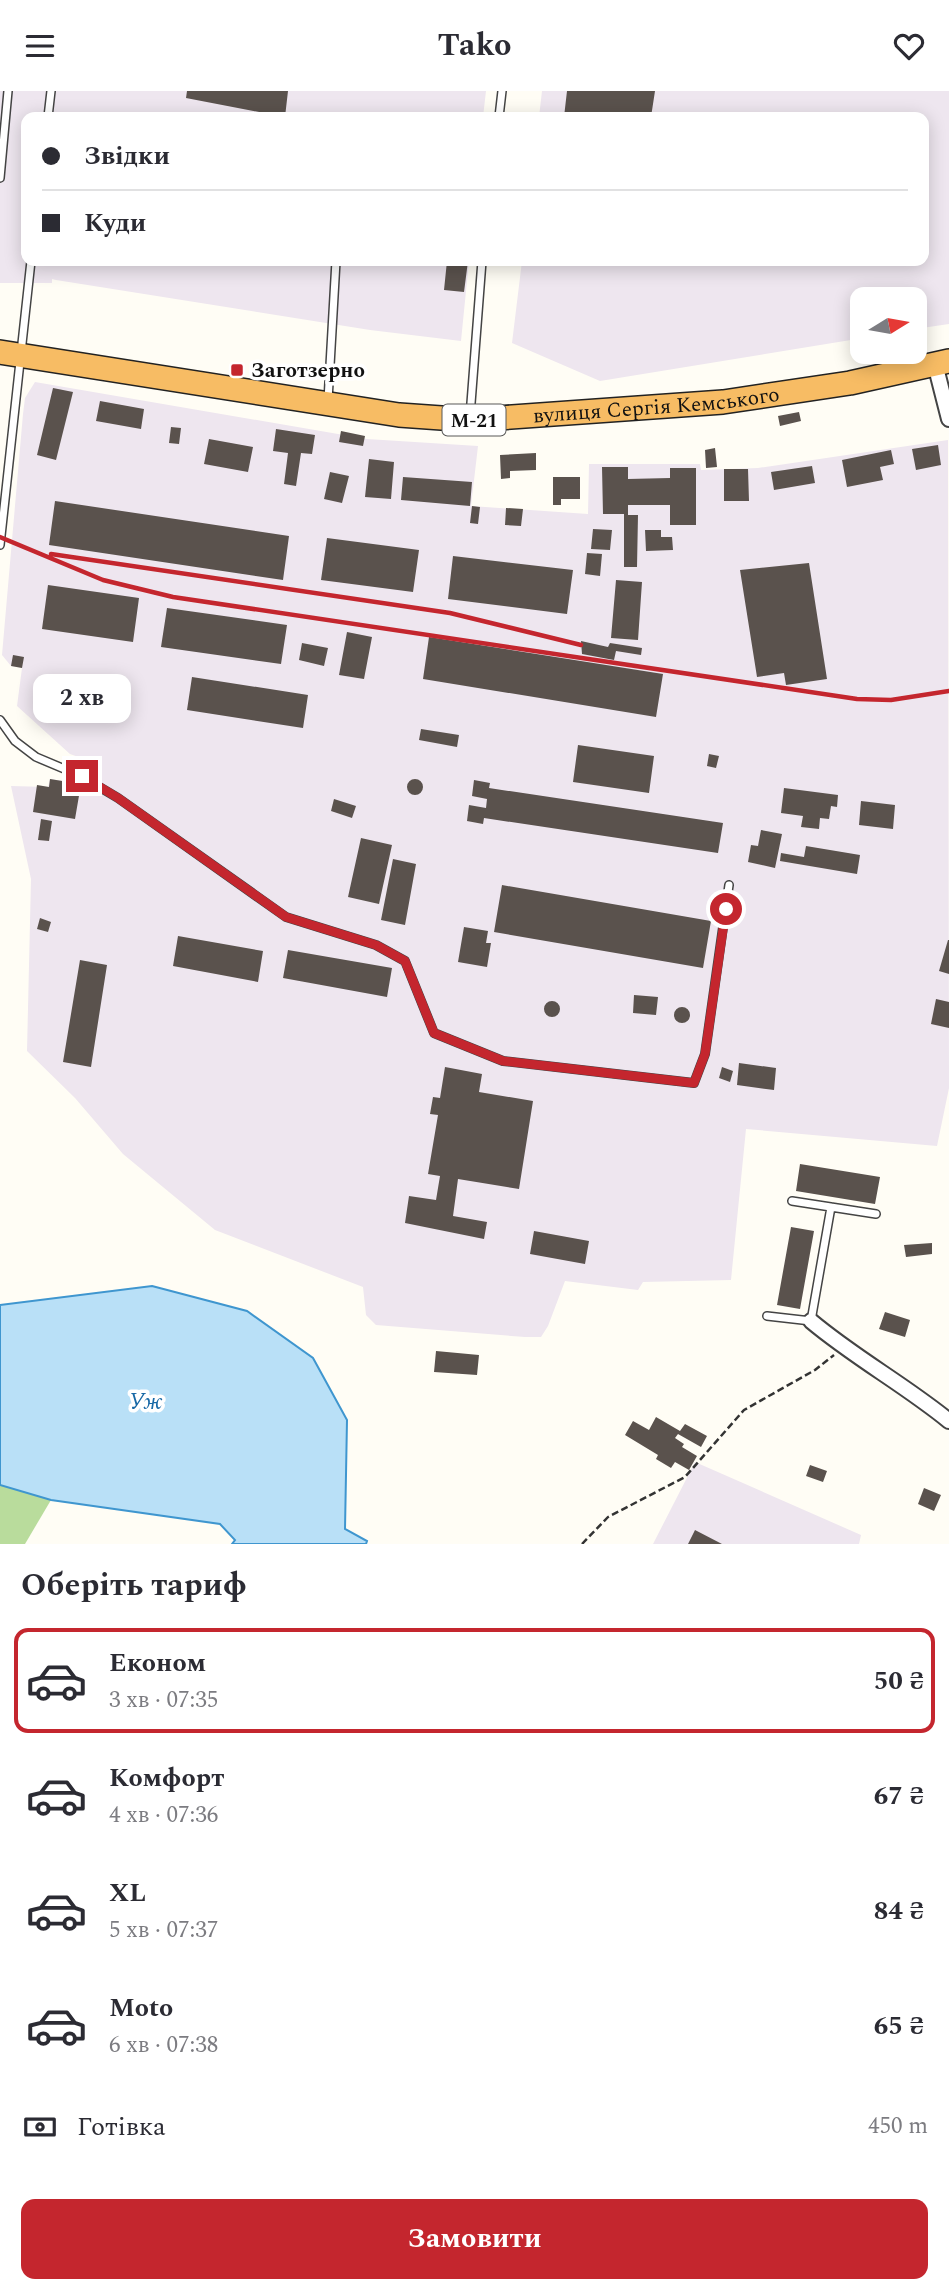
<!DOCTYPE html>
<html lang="uk">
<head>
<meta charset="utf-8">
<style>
  :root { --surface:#fff; --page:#f7f7f7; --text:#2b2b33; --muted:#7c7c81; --line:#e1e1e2; --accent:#c4262e }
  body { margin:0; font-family:Spectral,serif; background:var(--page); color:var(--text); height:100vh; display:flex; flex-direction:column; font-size:26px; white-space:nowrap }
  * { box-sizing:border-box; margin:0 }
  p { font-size:23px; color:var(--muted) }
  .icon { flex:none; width:38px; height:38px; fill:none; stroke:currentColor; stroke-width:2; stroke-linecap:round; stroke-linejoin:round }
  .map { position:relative; height:1453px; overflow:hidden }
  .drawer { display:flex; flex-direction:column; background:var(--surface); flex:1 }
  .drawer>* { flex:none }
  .hud { position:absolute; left:21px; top:21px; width:908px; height:154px; border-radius:14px; box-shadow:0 4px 18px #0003; display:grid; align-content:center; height:154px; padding:0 21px; background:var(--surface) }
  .needle { width:46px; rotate:79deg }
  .tools { position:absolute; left:850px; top:196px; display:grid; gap:14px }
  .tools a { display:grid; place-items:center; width:77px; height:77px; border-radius:14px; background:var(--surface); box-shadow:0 4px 18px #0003; font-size:35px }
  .end { position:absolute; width:32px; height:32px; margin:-16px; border:9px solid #c4262e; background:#fff; box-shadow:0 0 0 4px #fff }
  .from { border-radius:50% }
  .bubble { position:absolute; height:49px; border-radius:14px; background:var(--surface); box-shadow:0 4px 18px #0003; font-size:23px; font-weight:700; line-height:49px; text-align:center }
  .hud b { display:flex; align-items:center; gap:24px; height:66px; font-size:26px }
  .hud b+b { border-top:2px solid var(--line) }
  .hud i { width:18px; height:18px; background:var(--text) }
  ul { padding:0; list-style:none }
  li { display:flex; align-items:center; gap:21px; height:105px; margin:0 14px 10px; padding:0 7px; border:4px solid transparent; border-radius:14px }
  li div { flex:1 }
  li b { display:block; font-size:26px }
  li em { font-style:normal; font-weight:700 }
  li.on { border-color:var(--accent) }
  li>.icon { width:63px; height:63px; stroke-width:1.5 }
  h2 { padding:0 21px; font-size:32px; line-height:84px }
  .pay { display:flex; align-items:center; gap:18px; height:77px; padding:0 21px; font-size:26px }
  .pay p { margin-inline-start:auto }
  .button { display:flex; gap:14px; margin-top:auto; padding:14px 21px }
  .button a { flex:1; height:80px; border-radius:14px; background:var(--accent); color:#fff; font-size:28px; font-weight:700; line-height:80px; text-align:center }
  header { display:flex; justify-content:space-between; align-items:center; height:91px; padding:0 21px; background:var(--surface); font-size:32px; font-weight:700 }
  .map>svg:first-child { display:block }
  .industrial { fill:#eee6ef }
  .forest { fill:#b9dc9c }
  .water { fill:#b9e0f7; stroke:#3f96cf; stroke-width:2 }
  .building { fill:#5a524d }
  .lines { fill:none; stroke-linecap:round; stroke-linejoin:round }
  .service-casing { stroke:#444; stroke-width:10 }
  .minor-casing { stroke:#444; stroke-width:18 }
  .trunk-casing { stroke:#222; stroke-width:26 }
  .path { stroke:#333; stroke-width:2.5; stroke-dasharray:7 3.5; stroke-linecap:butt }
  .service { stroke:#fff; stroke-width:7 }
  .minor { stroke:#fff; stroke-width:14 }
  .trunk { stroke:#f7bc64; stroke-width:23 }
  .rail { stroke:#c4262e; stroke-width:4.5 }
  .route { stroke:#c4262e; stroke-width:9 }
  .poi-dot { fill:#c4262e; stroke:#fff; stroke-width:2.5 }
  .labels { text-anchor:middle; stroke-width:7; stroke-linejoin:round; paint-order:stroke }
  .shield { fill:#fff; stroke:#585858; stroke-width:2 }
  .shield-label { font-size:19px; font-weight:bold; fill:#111 }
  .poi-label { font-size:21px; font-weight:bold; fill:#111; stroke:#fff; text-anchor:start }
  .street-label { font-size:21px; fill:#111; stroke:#fff }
  .water-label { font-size:23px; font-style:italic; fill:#1768a6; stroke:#fff }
</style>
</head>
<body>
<header><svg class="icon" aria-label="menu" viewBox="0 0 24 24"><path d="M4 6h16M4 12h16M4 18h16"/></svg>Tako<svg class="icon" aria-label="heart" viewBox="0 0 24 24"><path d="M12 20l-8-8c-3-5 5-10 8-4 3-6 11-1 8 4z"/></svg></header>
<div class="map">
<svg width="949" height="1453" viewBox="0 0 949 1453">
  <rect width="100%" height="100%" fill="#fffdf5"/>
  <!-- industrial -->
  <path class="industrial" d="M0,0H486L483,26H26V170H469L461,250L370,239L56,189L52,188V192H0Z
    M542,0H949V233L915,238V208H863V247L600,290L512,252L522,170H924V26H539Z
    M35,291L367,348L478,355L471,415L588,423L589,373H700L701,379L758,377L948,349L949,997L937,1055L746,1038L731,1189L643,1191L638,1199L565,1190L548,1235L541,1246H525L376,1234L366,1224L363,1196L215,1139L123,1063L75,1007L27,960L31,788L11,695L48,696L50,688L81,693L84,668L70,663L17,615L22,577L11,575L2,564L23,323L25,307Z
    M695,1371L861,1444L859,1453H653Z"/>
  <!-- forest -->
  <path class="forest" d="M0,1394L51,1409L25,1453H0Z"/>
  <!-- water -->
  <path class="water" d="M152,1195L247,1220L313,1267L347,1329L345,1438L367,1450L366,1453H232L235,1449L220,1433L51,1409L0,1394V1214Z"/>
  <!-- building -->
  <path class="building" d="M187,0H288L285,26L186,7Z
    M567,0H655L651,26H564Z
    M447,170H468L464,201L444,199Z
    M53,297L73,301L56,369L37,364Z
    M100,310L144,318L141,338L96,330Z
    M799,321L801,330L780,335L778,325Z
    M171,336L181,337L179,353L169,352Z
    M276,338L315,344L312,363L301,362L296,395L284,393L288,362L273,360Z
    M341,340L365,345L363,355L339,351Z
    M209,348L253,356L248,381L204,373Z
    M938,354L941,374L916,379L912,358Z
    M715,357L717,376L706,377L705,359Z
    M891,359L894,373L880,376L883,389L847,396L842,369Z
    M536,362V379L510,380V387L501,388L500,364Z
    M369,368L394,371L391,408L365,406Z
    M812,375L815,392L774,399L771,381Z
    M602,376H628V388L670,387V377H696V434H670V414H628V424H638L637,476H624V423H603Z
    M724,378H748L749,410H724Z
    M330,381L349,385L342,412L324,408Z
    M403,386L472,391L470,415L401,409Z
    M553,386H580V408H561V414H553Z
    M55,410L289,445L283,489L49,454Z
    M472,415L480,416L478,433L470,432Z
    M506,417L523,418L521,435L505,434Z
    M593,438L612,439L610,459L591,458Z
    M645,439H661V446H672L673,459L646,460Z
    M327,447L419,459L413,501L321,489Z
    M587,462L602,463L600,485L585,483Z
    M453,465L573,479L567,523L448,508Z
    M809,472L827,588L786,594L784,582L757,586L740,479Z
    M616,489L642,491L638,549L611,547Z
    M48,494L139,507L133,551L42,538Z
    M167,517L287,534L281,573L161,556Z
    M347,541L372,546L364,588L339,584Z
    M429,546L663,583L656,626L423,588Z
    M581,550L608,556L610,552L642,557L641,564L616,560L614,569L582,563Z
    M302,552L328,557L324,575L299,569Z
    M13,564L24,566L22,577L11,575Z
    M192,586L308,604L303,637L187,619Z
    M421,638L459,644L457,656L419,649Z
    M578,654L654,665L649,702L573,691Z
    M709,663L719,665L716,677L707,675Z
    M84,667L95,669L94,681L82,679Z
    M50,688L81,693L75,728L33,721L37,694L49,696Z
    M407 696a8 8 0 1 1 16 0a8 8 0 1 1-16 0Z
    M474,689L490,692L489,697L723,732L718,762L484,727L483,733L467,730L469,714L486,717L487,708L472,705Z
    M784,697L838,704L837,716L831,715L829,728L820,727L819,738L801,736L803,725L781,722Z
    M334,708L356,715L352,727L331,720Z
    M861,710L895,714L893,738L859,734Z
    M41,728L52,730L49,750L38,749Z
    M761,739L782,743L775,777L748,771L751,754L758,755Z
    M361,747L392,754L379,813L348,806Z
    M806,755L860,764L857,783L780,770L781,762L804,766Z
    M393,768L416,773L405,834L381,829Z
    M502,794L711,830L703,877L494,841Z
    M40,827L51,831L48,841L37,838Z
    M464,836L488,840L486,852H491L487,876L458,871Z
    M178,845L263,860L258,891L173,875Z
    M948,849H949V883L939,880Z
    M288,859L392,877L387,906L283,887Z
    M80,869L107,874L91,976L63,971Z
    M634,904L658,906L656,924L633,922Z
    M936,908L949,911V937L931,933Z
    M544 918a8 8 0 1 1 16 0a8 8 0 1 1-16 0Z
    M674 924a8 8 0 1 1 16 0a8 8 0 1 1-16 0Z
    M739,972L776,977L774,999L737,994Z
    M445,976L482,983L479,1001L533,1010L519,1098L458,1088L453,1125L487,1131L484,1148L405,1132L409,1105L436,1109L440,1085L428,1083L438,1024L430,1023L433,1006L440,1007Z
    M722,976L733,980L730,991L719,987Z
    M800,1073L880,1086L875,1113L796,1100Z
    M791,1136L814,1140L800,1218L777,1214Z
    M534,1140L589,1150L585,1173L530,1163Z
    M932,1152V1163L906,1166L904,1154Z
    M885,1221L910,1229L905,1246L879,1238Z
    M436,1260L479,1264L477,1284L434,1281Z
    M656,1326L680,1340L685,1333L707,1345L701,1356L678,1343L675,1347L684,1353L682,1356L697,1365L689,1379L675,1371L671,1377L656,1368L658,1364L625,1344L633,1330L649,1339Z
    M810,1374L827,1380L823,1391L806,1385Z
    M924,1397L941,1404L934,1420L918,1413Z
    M695,1439L722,1453H688Z"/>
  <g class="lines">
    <defs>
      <path id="service" d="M48,26L51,0
        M499,26L502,0
        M0,87L8,0
        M328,309L336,170
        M470,325L482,170
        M0,454L31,170
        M0,629L15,650L36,666L81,685L118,707L286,826L376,854L405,870L434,942L503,970L694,992L705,963L729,794
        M792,1110L876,1123
        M767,1225L811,1230L831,1116"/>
      <path id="minor" d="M935,273L949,328
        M811,1230C855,1267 905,1294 949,1330"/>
      <g id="trunk">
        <path id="s1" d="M0,261L399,324L470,329L723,311L850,292L949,270"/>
      </g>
    </defs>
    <!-- service casing -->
    <use href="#service" class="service-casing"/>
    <!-- minor casing -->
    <use href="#minor" class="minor-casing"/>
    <!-- trunk casing -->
    <use href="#trunk" class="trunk-casing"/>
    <!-- path -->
    <path class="path" d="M582,1453L608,1426L685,1386L744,1319L815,1279L834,1264"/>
    <!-- service -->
    <use href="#service" class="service"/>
    <!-- minor -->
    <use href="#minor" class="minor"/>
    <!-- trunk -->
    <use href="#trunk" class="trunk"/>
    <!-- rail -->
    <path class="rail" d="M0,446L103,489L173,506L857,608L891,609L949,600
      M51,463L450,522L581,554"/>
  </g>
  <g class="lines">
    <!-- route -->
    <path class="route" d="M82,685L118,707L286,826L376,854L405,870L434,942L503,970L694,992L705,963L726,818"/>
  </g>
  <!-- markers -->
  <rect class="poi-dot" x="230" y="272" width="14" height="14" rx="3.5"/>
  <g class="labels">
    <!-- shield labels -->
    <rect class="shield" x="442.5" y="313.5" width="63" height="31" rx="5"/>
    <g class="shield-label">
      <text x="474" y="336">М-21</text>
    </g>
    <!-- poi labels -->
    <g class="poi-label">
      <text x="251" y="286">Заготзерно</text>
    </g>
    <!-- street labels -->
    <g class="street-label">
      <text dy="7" stroke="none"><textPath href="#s1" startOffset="662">вулиця Сергія Кемського</textPath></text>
    </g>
    <!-- water labels -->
    <g class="water-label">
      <text x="146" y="1318">Уж</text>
    </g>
  </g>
</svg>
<div class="tools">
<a><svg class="needle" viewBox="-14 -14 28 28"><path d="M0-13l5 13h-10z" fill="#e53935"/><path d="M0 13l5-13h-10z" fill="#7c7c81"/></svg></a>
</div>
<i class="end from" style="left:726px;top:818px"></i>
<i class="end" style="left:82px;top:685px"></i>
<div class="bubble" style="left:33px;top:583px;width:98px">2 хв</div>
<div class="hud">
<b><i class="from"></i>Звідки</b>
<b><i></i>Куди</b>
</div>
</div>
<section class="drawer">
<h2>Оберіть тариф</h2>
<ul>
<li class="on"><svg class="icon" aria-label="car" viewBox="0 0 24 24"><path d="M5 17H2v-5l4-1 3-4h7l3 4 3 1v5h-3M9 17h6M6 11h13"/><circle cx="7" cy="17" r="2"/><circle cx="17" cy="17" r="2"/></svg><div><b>Економ</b><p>3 хв · 07:35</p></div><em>50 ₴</em></li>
<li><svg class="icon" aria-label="car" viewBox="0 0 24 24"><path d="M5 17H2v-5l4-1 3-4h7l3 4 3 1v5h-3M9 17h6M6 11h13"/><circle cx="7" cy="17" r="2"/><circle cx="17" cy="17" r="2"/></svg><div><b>Комфорт</b><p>4 хв · 07:36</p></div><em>67 ₴</em></li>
<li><svg class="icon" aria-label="car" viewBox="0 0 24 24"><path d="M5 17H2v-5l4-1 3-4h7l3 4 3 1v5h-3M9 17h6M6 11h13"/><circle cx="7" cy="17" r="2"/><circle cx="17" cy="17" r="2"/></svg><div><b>XL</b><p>5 хв · 07:37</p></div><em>84 ₴</em></li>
<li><svg class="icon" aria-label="car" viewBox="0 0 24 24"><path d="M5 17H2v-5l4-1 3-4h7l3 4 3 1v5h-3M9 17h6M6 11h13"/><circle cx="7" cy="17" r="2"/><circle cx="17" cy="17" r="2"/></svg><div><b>Moto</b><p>6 хв · 07:38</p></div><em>65 ₴</em></li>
</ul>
<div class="pay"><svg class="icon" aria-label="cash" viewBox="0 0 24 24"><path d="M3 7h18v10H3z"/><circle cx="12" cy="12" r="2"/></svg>Готівка<p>450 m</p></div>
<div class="button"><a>Замовити</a></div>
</section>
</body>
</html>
